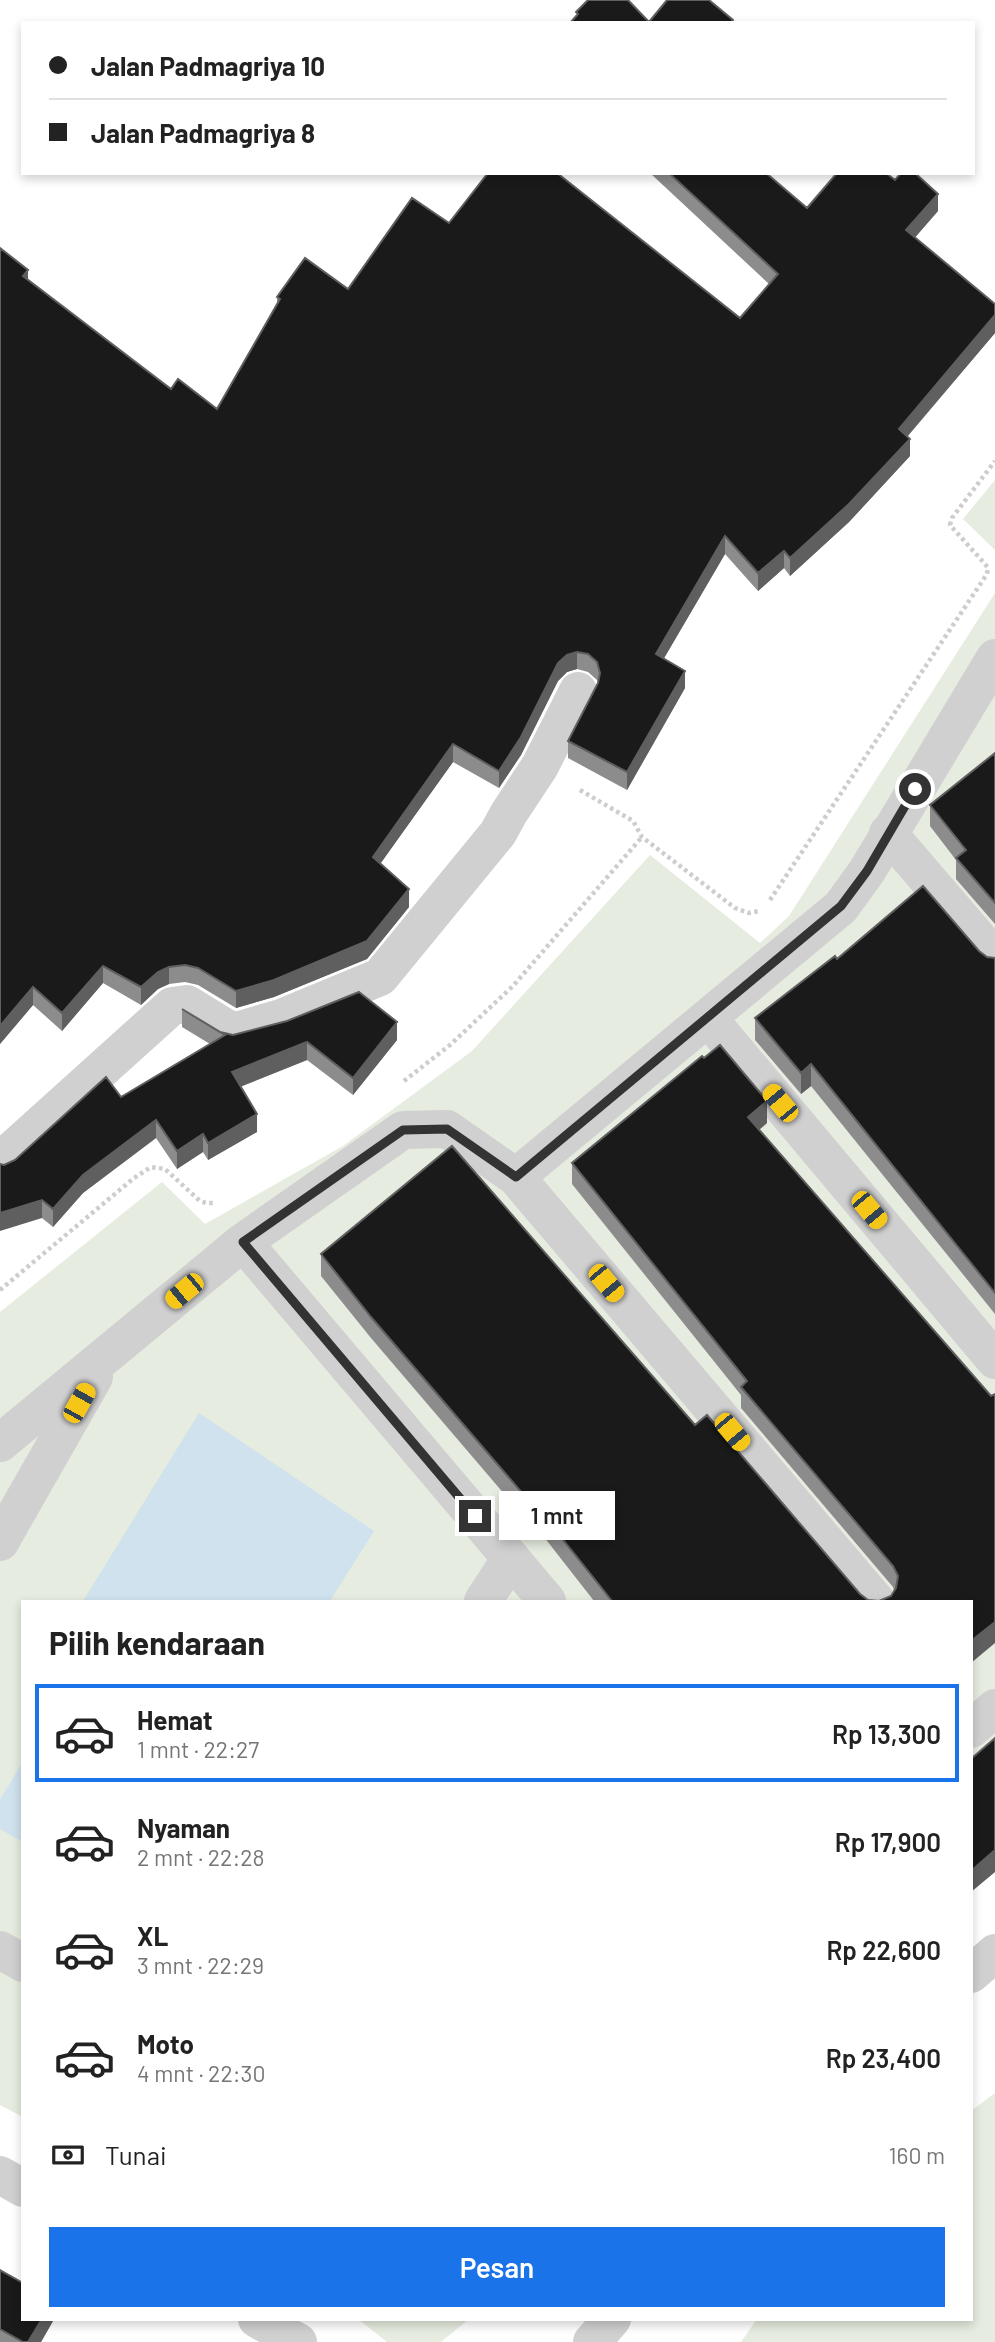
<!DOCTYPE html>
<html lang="id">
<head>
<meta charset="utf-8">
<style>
  :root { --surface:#fff; --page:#f2f2f2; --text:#222; --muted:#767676; --line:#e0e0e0; --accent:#1a73e8 }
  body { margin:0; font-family:Barlow,sans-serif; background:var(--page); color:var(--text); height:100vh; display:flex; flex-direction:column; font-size:26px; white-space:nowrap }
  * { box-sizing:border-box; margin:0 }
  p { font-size:23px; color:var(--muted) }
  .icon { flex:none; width:38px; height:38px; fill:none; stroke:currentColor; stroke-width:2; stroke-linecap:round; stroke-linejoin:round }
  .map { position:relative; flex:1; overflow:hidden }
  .side { position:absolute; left:21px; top:1600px; width:952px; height:721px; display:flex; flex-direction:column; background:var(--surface); border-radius:0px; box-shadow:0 4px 10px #0003 }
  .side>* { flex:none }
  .hud { position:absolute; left:21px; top:21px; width:954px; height:154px; border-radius:0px; box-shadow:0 4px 10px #0003; display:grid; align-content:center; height:154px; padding:0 28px; background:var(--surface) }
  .end { position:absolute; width:32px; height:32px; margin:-16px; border:9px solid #333; background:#fff; box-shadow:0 0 0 4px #fff }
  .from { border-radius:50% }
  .bubble { position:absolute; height:49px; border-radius:0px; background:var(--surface); box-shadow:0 4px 10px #0003; font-size:23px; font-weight:600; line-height:49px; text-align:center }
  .car { position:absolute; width:21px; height:42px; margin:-21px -10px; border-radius:9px; box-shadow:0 0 5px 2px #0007; background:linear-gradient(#f5c518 24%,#345 0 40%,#f5c518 0 76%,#345 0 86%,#f5c518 0) }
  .hud b { display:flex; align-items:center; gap:24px; height:66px; font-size:26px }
  .hud b+b { border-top:2px solid var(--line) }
  .hud i { width:18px; height:18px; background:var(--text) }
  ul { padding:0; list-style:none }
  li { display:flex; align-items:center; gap:21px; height:98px; margin:0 14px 10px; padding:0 14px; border:4px solid transparent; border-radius:0px }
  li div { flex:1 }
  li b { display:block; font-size:26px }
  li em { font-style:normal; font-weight:600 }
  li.selected { border-color:var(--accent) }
  li>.icon { width:63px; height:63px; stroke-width:1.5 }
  h2 { padding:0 28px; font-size:32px; line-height:84px }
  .pay { display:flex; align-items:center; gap:18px; height:77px; padding:0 28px; font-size:26px }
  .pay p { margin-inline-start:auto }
  .action { display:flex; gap:14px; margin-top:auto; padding:14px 28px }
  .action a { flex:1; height:80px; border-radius:0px; background:var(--accent); color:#fff; font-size:28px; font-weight:600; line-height:80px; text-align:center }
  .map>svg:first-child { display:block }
  .green { fill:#e6ecdf }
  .water { fill:#cfe2ee }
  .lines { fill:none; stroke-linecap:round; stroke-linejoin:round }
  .path { stroke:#cdcdcd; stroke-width:4.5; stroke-dasharray:3.5 3.5; stroke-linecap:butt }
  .street { stroke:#d0d0d0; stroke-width:38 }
  .wall { fill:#8c8c8c }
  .shaded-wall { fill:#5f5f5f }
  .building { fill:#1a1a1a; stroke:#5f5f5f; stroke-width:2 }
  .route { stroke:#333; stroke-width:9 }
</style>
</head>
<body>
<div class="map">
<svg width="995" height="2342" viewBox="0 0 995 2342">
  <rect width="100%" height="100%" fill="#fff"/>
  <!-- green -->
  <path class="green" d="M995,480V550L963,519Z
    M995,593V1872L971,1892V1601H23V2117L0,2105V1312L162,1182L205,1224L343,1146L472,1051L650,855L760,943L789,916Z
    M995,2093V2342H741L757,2319H971V2111Z
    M358,2319H469L441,2342H387Z"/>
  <!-- water -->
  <path class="water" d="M199,1413L374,1531L330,1601H83Z
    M23,1761V1842L0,1829V1800Z"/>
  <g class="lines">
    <!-- path -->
    <path class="path" d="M580,790L633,821L642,837L735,908L749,913L759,911
      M770,900L987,574L988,568L985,564L950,525L952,518L995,461
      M404,1081L450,1045L513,986L642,837
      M0,1290L134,1178L151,1167L165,1169L200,1201L206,1203H215"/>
    <!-- street -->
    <path class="street" d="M888,833L995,958
      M708,1018L995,1360
      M0,1161L172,1006L187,1004L231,1031L240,1030L281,1018L380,977L498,833L509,813L540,766L578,691
      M516,1177L876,1601
      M243,1242L547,1601
      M0,1443L243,1242L403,1130L447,1129L516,1177L841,907L867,871L995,658
      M0,1542L94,1377
      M483,1601L511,1558
      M971,1729L995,1708
      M0,1950L23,1963
      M971,1974L995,1953
      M0,2175L23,2188
      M257,2319L298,2342
      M592,2342L612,2319"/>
  </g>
  <!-- wall -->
  <path class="wall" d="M650,173H766L807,208L895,180L938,211L915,237L995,304V333L908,436L910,456L849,522L790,576L784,568L758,591L725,554L664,658L685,688L627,790L568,758V741L598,683L597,680L588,672L577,669L567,672L558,681L521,755L499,788L453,762L380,864L409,907L367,959L274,997L236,1008L198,985L185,982L169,984L158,989L141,1005L103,983L62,1031L33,1005L0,1044V248L28,280L171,389L217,409L277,304V297L348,289L449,223L740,318L769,284Z
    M995,753V924L956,879V860L930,826V805Z
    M979,951L987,957L995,958V1314L811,1086L801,1094L755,1040V1018L837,959Z
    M182,1009L220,1032L233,1035L397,1040L353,1095L307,1060L240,1087L257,1132L208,1160L203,1152L177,1169L156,1138L83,1193L53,1227L42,1218L4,1165L15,1160L210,1044L182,1027Z
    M767,1123L759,1130L971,1663L891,1596L894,1591L893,1587L741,1408V1395L572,1184V1163Z
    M321,1254L695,1425L860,1594L868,1600L879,1601H594L537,1528L535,1530L371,1338L321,1276Z
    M0,2270L53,2319V2321L41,2342H0Z"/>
  <!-- shaded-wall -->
  <path class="shaded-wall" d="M938,194V211L906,248V230Z
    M28,270V288L23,276Z
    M995,315V333L899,446V429Z
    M910,439V456L849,522L790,576V558Z
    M725,536V554L656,672V654Z
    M784,551V568L758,591V573Z
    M577,652V669L567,672L558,681L521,755L499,788V771L558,663L567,655Z
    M685,671V688L627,790V772Z
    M453,744V762L373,874V857Z
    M409,889V907L367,959L274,997L236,1008V991Z
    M103,966V983L62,1031V1013Z
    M169,967V984L158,989L141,1005V987L158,972Z
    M33,987V1005L0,1044V1026Z
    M397,1022V1040L353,1095V1078Z
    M307,1042V1060L232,1090V1072Z
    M811,1064V1086L801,1094V1073Z
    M767,1101V1123L748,1139V1117Z
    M257,1114V1132L208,1160V1143Z
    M156,1120V1138L83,1193L53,1227V1209L83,1175Z
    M203,1134V1152L177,1169V1151Z
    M42,1200V1218L0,1231V1213Z
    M537,1507V1528L535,1530V1508Z
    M995,1622V1643L971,1663V1641Z
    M995,1850V1872L971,1892V1871Z
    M42,2319H53V2321L41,2342H28Z"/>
  <!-- building -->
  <path class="building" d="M588,0H628L649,22L667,0H709L733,20L731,23H570L578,14L576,12Z
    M488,173H557L740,318L778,274L669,173H766L807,208L837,173H886L895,180L901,173H915L938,194L906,230L995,304V315L899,429L910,439L849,504L790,558L784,551L758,573L725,536L656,654L685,671L627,772L568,741L598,683L600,673L597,662L588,654L577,652L567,655L558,663L521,737L499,771L453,744L373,857L409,889L367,941L274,980L236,991L198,968L185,965L169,967L158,972L141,987L103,966L62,1013L33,987L0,1026V248L28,270L23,276L171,389L178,379L217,409L280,299L277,297L305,258L348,289L412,198L449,223Z
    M995,753V903L956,858L966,850L930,805Z
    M923,886L979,951L987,957L995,958V1293L811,1064L801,1073L755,1018L835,956L837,959Z
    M359,992L397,1022L353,1078L307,1042L232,1072L257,1114L208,1143L203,1134L177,1151L156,1120L83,1175L53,1209L42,1200L0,1213V1164L4,1165L15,1160L106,1077L121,1097L225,1035L182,1009L220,1032L233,1035L287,1021Z
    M720,1045L767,1101L748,1117L991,1396L995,1394V1622L971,1641V1601H879L891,1596L896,1588L898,1576L893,1566L741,1387L747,1381L572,1163L702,1056L704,1058Z
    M452,1146L695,1425L707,1415L860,1594L868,1600L879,1601H612L537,1507L535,1508L371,1317L321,1254Z
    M995,1738V1850L971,1871V1759Z
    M0,2270L23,2283V2319H42L28,2342H23L0,2329Z"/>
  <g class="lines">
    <!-- route -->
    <path class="route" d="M475,1516L243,1242L403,1130L447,1129L516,1177L841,906L867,871L915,789"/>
  </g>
</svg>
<i class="end from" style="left:915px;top:789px"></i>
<i class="end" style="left:475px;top:1516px"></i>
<div class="bubble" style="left:499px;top:1491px;width:116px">1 mnt</div>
<i class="car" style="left:780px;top:1103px;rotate:320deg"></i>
<i class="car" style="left:869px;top:1210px;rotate:140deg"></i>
<i class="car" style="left:606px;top:1283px;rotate:140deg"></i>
<i class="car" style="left:184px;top:1291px;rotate:230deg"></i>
<i class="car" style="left:79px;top:1403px;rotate:29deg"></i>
<i class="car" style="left:732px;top:1432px;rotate:140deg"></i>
<div class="hud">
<b><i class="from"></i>Jalan Padmagriya 10</b>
<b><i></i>Jalan Padmagriya 8</b>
</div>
<section class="side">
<h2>Pilih kendaraan</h2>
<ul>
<li class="selected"><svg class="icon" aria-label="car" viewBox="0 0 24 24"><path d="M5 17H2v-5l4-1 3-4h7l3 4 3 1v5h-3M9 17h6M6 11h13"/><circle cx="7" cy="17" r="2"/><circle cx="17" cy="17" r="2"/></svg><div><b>Hemat</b><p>1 mnt · 22:27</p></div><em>Rp 13,300</em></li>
<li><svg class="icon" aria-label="car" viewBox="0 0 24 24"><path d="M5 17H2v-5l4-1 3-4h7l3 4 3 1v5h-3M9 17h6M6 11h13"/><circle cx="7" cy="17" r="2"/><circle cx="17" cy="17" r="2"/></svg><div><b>Nyaman</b><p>2 mnt · 22:28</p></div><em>Rp 17,900</em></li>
<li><svg class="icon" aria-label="car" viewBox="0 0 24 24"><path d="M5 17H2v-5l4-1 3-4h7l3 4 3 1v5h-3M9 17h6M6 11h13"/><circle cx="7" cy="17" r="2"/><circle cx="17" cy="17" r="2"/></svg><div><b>XL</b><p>3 mnt · 22:29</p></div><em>Rp 22,600</em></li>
<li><svg class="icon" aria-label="car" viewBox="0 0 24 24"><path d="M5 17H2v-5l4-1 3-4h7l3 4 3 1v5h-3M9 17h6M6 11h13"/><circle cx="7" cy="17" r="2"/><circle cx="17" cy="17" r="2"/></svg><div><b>Moto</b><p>4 mnt · 22:30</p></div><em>Rp 23,400</em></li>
</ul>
<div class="pay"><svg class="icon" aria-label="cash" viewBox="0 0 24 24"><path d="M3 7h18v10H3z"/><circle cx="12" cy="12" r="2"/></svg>Tunai<p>160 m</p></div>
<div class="action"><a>Pesan</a></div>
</section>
</div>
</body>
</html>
